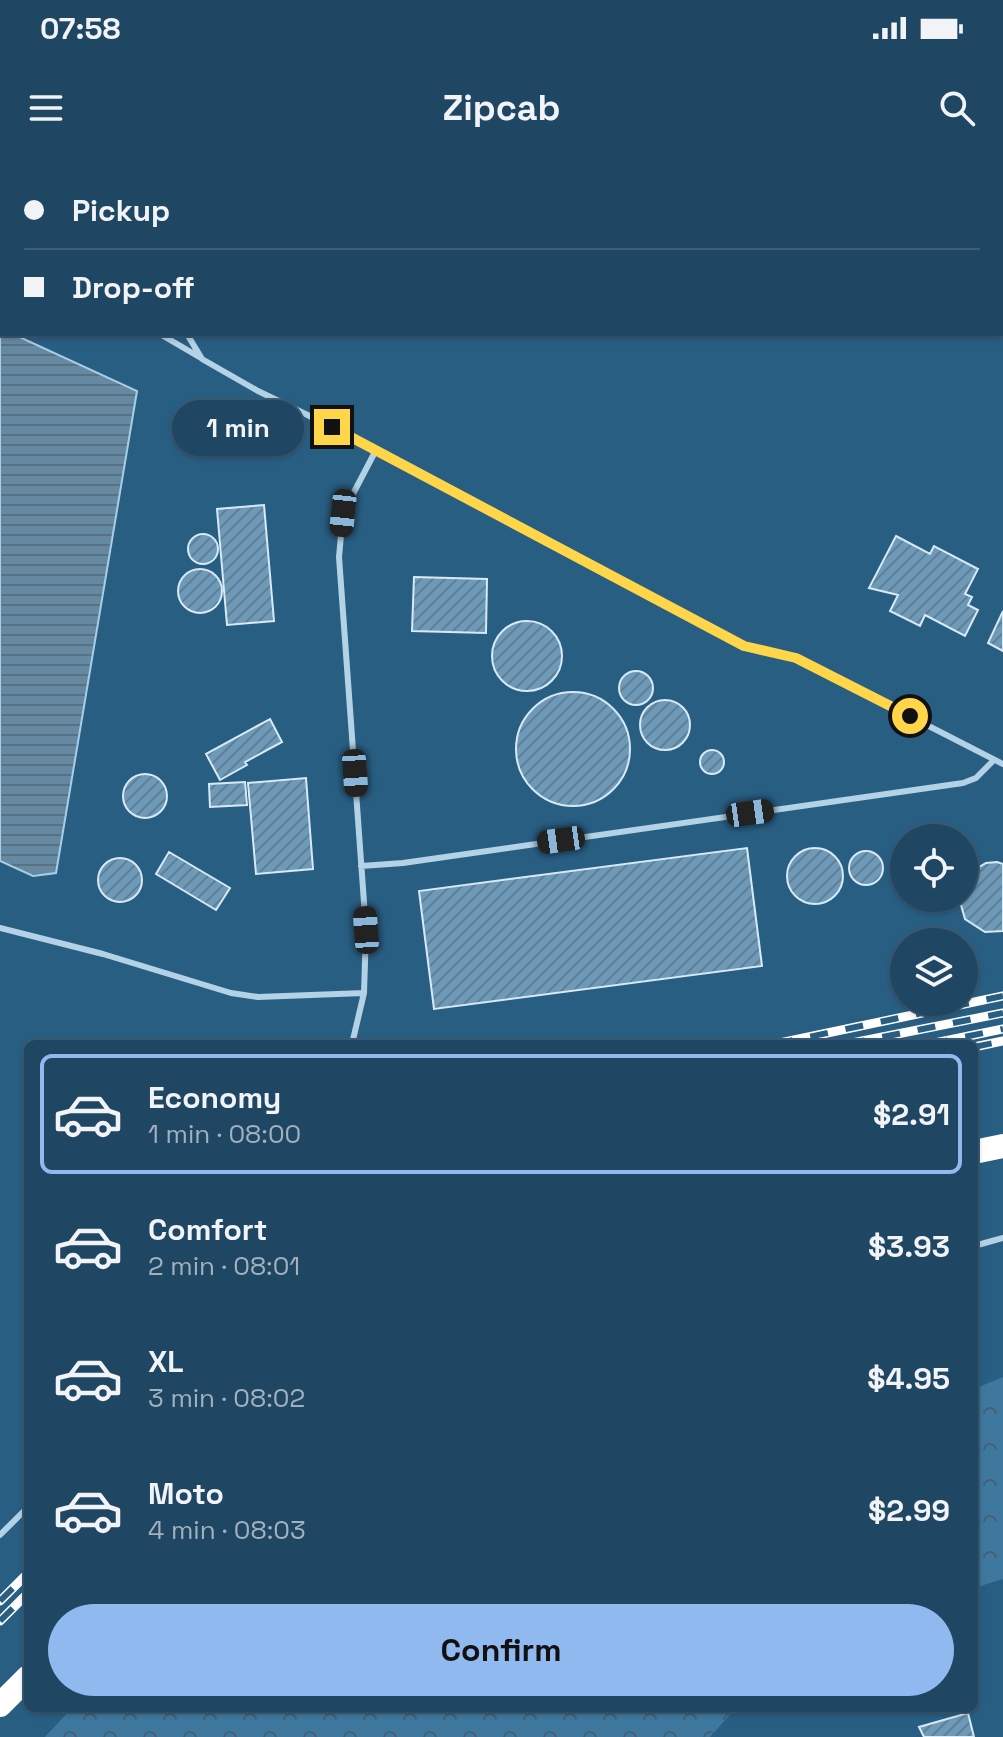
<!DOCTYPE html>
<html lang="en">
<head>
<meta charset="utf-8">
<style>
  :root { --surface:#1f4662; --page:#2c506b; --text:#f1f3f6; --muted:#a1b1be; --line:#3c5e77; --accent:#90b9f0 }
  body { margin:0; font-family:"Space Grotesk",sans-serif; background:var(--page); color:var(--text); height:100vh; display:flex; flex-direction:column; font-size:30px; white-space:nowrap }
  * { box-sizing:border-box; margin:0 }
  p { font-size:26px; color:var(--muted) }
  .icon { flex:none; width:44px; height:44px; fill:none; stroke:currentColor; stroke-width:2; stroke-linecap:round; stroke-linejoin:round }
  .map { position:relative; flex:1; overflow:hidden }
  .panel { position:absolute; left:24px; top:880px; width:954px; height:672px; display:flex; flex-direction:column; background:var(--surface); border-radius:12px; box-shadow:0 2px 6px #0004,0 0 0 2px var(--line) }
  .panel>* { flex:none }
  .top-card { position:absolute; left:0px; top:0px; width:1004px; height:176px; box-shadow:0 2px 6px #0004,0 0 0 2px var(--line); display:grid; align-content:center; height:176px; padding:0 24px; background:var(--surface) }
  .controls { position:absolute; left:890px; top:664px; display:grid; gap:16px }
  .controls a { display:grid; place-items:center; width:88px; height:88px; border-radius:50%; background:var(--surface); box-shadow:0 2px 6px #0004,0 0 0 2px var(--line); font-size:40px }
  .end { position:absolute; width:36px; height:36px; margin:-18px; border:10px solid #ffd54a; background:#111; box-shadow:0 0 0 4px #111 }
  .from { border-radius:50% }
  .bubble { position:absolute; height:56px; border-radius:28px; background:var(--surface); box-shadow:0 2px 6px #0004,0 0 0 2px var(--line); font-size:26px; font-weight:700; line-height:56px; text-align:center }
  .car { position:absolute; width:24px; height:48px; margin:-24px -12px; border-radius:10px; box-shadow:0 0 6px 2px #0007; background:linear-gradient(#222 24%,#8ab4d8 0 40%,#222 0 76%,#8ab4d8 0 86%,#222 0) }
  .top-card b { display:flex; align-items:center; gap:28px; height:76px; font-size:30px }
  .top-card b+b { border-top:2px solid var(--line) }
  .top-card i { width:20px; height:20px; background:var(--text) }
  ul { padding:14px 0 0; list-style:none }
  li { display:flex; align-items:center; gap:24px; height:120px; margin:0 16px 12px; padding:0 8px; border:4px solid transparent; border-radius:12px }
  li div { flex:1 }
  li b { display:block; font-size:30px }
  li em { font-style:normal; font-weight:700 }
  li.selected { border-color:var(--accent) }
  li>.icon { width:72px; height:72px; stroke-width:1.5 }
  .button { display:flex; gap:16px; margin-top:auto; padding:16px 24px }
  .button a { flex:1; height:92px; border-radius:48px; background:var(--accent); color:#111; font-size:32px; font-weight:700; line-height:92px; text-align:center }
  .status { display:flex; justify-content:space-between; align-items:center; height:56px; padding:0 40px; background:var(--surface); direction:ltr }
  .status svg { height:22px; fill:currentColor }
  header { display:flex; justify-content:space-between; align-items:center; height:104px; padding:0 24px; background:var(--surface); font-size:36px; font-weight:700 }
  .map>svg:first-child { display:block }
  .forest { fill:url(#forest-crowns) }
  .water { fill:url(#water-rules); stroke:#a7cee6; stroke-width:2 }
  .building { fill:url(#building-hatch); stroke:#d6e9f5; stroke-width:2 }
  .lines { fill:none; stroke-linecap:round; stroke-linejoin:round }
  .lane { stroke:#b3d2e6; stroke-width:6 }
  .highway { stroke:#fff; stroke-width:24 }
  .rail-casing { stroke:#fff; stroke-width:9 }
  .rail { stroke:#295e83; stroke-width:6; stroke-dasharray:18; stroke-linecap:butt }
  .route { stroke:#ffd54a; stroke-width:10 }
</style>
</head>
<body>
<div class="status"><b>07:58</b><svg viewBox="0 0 49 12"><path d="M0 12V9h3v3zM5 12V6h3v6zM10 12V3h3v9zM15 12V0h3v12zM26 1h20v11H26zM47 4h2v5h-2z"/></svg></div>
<header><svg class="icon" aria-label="menu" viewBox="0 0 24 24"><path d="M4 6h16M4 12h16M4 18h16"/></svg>Zipcab<svg class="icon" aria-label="search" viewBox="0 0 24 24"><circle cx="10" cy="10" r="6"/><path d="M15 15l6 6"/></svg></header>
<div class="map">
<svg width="1003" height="1577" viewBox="0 0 1003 1577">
  <defs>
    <pattern id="forest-crowns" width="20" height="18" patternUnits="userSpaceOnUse" patternTransform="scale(2)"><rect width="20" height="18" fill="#3e789f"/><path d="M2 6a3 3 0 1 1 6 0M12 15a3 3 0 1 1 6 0" fill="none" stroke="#466071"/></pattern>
    <pattern id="water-rules" width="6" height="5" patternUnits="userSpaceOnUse" patternTransform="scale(2)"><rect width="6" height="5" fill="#6589a2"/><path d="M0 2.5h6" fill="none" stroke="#5b7180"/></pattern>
    <pattern id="building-hatch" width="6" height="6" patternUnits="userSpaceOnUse" patternTransform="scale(2)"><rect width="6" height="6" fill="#6d9ab8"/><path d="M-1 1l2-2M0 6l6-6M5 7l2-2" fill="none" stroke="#617f92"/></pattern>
  </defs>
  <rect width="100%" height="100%" fill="#295e83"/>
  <!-- forest -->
  <path class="forest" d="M1003,1217V1419L974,1428V1229Z
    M72,1548H736L710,1577H45Z"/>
  <!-- water -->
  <path class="water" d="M0,168L2,174H13L137,231L56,713L33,716L0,701Z"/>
  <!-- building -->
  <path class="building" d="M264,345L274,461L227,465L217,349Z
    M188 389a15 15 0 1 1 30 0a15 15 0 1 1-30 0Z
    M896,376L930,394L934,386L978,409L965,434L972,437L968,445L978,450L965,476L925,455L920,466L890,451L898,435L869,428Z
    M178 431a22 22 0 1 1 44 0a22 22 0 1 1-44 0Z
    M414,417L487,419L486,473L412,471Z
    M1003,451V491L988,483Z
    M492 496a35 35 0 1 1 70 0a35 35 0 1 1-70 0Z
    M619 528a17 17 0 1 1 34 0a17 17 0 1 1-34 0Z
    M516 589a57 57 0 1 1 114 0a57 57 0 1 1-114 0Z
    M640 565a25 25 0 1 1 50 0a25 25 0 1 1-50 0Z
    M270,559L282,582L245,602L247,605L220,620L206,594Z
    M700 602a12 12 0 1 1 24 0a12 12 0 1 1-24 0Z
    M123 636a22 22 0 1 1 44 0a22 22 0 1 1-44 0Z
    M306,618L313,709L256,714L248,623Z
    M245,622L247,645L210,647L209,624Z
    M964,682L971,692L972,698L971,706L964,716Z
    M787 716a28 28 0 1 1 56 0a28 28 0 1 1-56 0Z
    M747,688L762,806L434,849L419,731Z
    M849 708a17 17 0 1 1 34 0a17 17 0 1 1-34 0Z
    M169,692L230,728L216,750L156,714Z
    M98 720a22 22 0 1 1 44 0a22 22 0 1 1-44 0Z
    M997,702L1003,704V771L985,772L965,759L959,738H964V720L967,714L986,703Z
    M968,1553L974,1577H924L919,1567Z"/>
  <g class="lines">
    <!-- lane -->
    <path class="lane" d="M177,0V2
      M0,97L2,98
      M160,174L201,198
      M187,174L202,199L258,231L357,279L744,486L796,498L1003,604
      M361,706L403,703L963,623L976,618L994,600
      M0,768L103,794L231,833L258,837L364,833
      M352,884L364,833L366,770L339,397L343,353L376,290
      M974,1086L1003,1078
      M0,1375L28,1347"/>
    <!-- highway -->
    <path class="highway" d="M974,992L1003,986
      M0,1545L28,1517"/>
    <defs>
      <path id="rail" d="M775,884L1003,836
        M847,884L1003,853
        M930,884L1003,869
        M974,887L1003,881
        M0,1441L28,1413
        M0,1461L28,1433"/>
    </defs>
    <!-- rail casing -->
    <use href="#rail" class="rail-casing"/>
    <!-- rail -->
    <use href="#rail" class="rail"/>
  </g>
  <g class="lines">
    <!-- route -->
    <path class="route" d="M332,267L744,486L796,498L910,556"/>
  </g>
</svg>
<div class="controls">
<a><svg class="icon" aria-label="locate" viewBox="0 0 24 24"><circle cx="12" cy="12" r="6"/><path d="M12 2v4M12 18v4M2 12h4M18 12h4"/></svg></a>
<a><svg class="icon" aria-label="layers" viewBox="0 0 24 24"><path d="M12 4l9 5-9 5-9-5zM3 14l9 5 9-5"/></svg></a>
</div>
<i class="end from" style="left:910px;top:556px"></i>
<i class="end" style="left:332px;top:267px"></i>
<div class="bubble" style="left:172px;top:240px;width:132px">1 min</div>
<i class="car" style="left:343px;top:353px;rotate:186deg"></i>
<i class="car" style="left:355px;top:613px;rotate:176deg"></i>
<i class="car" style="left:750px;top:653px;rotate:82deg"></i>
<i class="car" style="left:561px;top:680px;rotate:262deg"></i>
<i class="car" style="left:366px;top:770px;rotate:356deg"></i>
<div class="top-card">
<b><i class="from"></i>Pickup</b>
<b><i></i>Drop-off</b>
</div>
<section class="panel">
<ul>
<li class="selected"><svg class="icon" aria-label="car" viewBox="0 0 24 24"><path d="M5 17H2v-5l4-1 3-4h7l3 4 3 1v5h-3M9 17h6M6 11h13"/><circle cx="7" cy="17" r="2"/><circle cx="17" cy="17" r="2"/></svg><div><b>Economy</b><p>1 min · 08:00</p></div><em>$2.91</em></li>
<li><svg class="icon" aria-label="car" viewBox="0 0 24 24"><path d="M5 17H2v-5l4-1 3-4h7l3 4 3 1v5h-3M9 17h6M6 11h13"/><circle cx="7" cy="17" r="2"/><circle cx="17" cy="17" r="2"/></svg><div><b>Comfort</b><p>2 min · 08:01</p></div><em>$3.93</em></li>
<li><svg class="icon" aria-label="car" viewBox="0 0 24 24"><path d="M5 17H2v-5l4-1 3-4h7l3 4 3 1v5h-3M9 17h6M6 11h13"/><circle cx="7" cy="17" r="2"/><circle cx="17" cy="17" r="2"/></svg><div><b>XL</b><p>3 min · 08:02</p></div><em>$4.95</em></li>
<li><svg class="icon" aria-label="car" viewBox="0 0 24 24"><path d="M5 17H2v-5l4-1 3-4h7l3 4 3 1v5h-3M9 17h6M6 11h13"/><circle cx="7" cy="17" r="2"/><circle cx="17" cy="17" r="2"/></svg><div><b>Moto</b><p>4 min · 08:03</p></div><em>$2.99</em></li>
</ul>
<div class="button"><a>Confirm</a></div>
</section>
</div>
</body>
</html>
